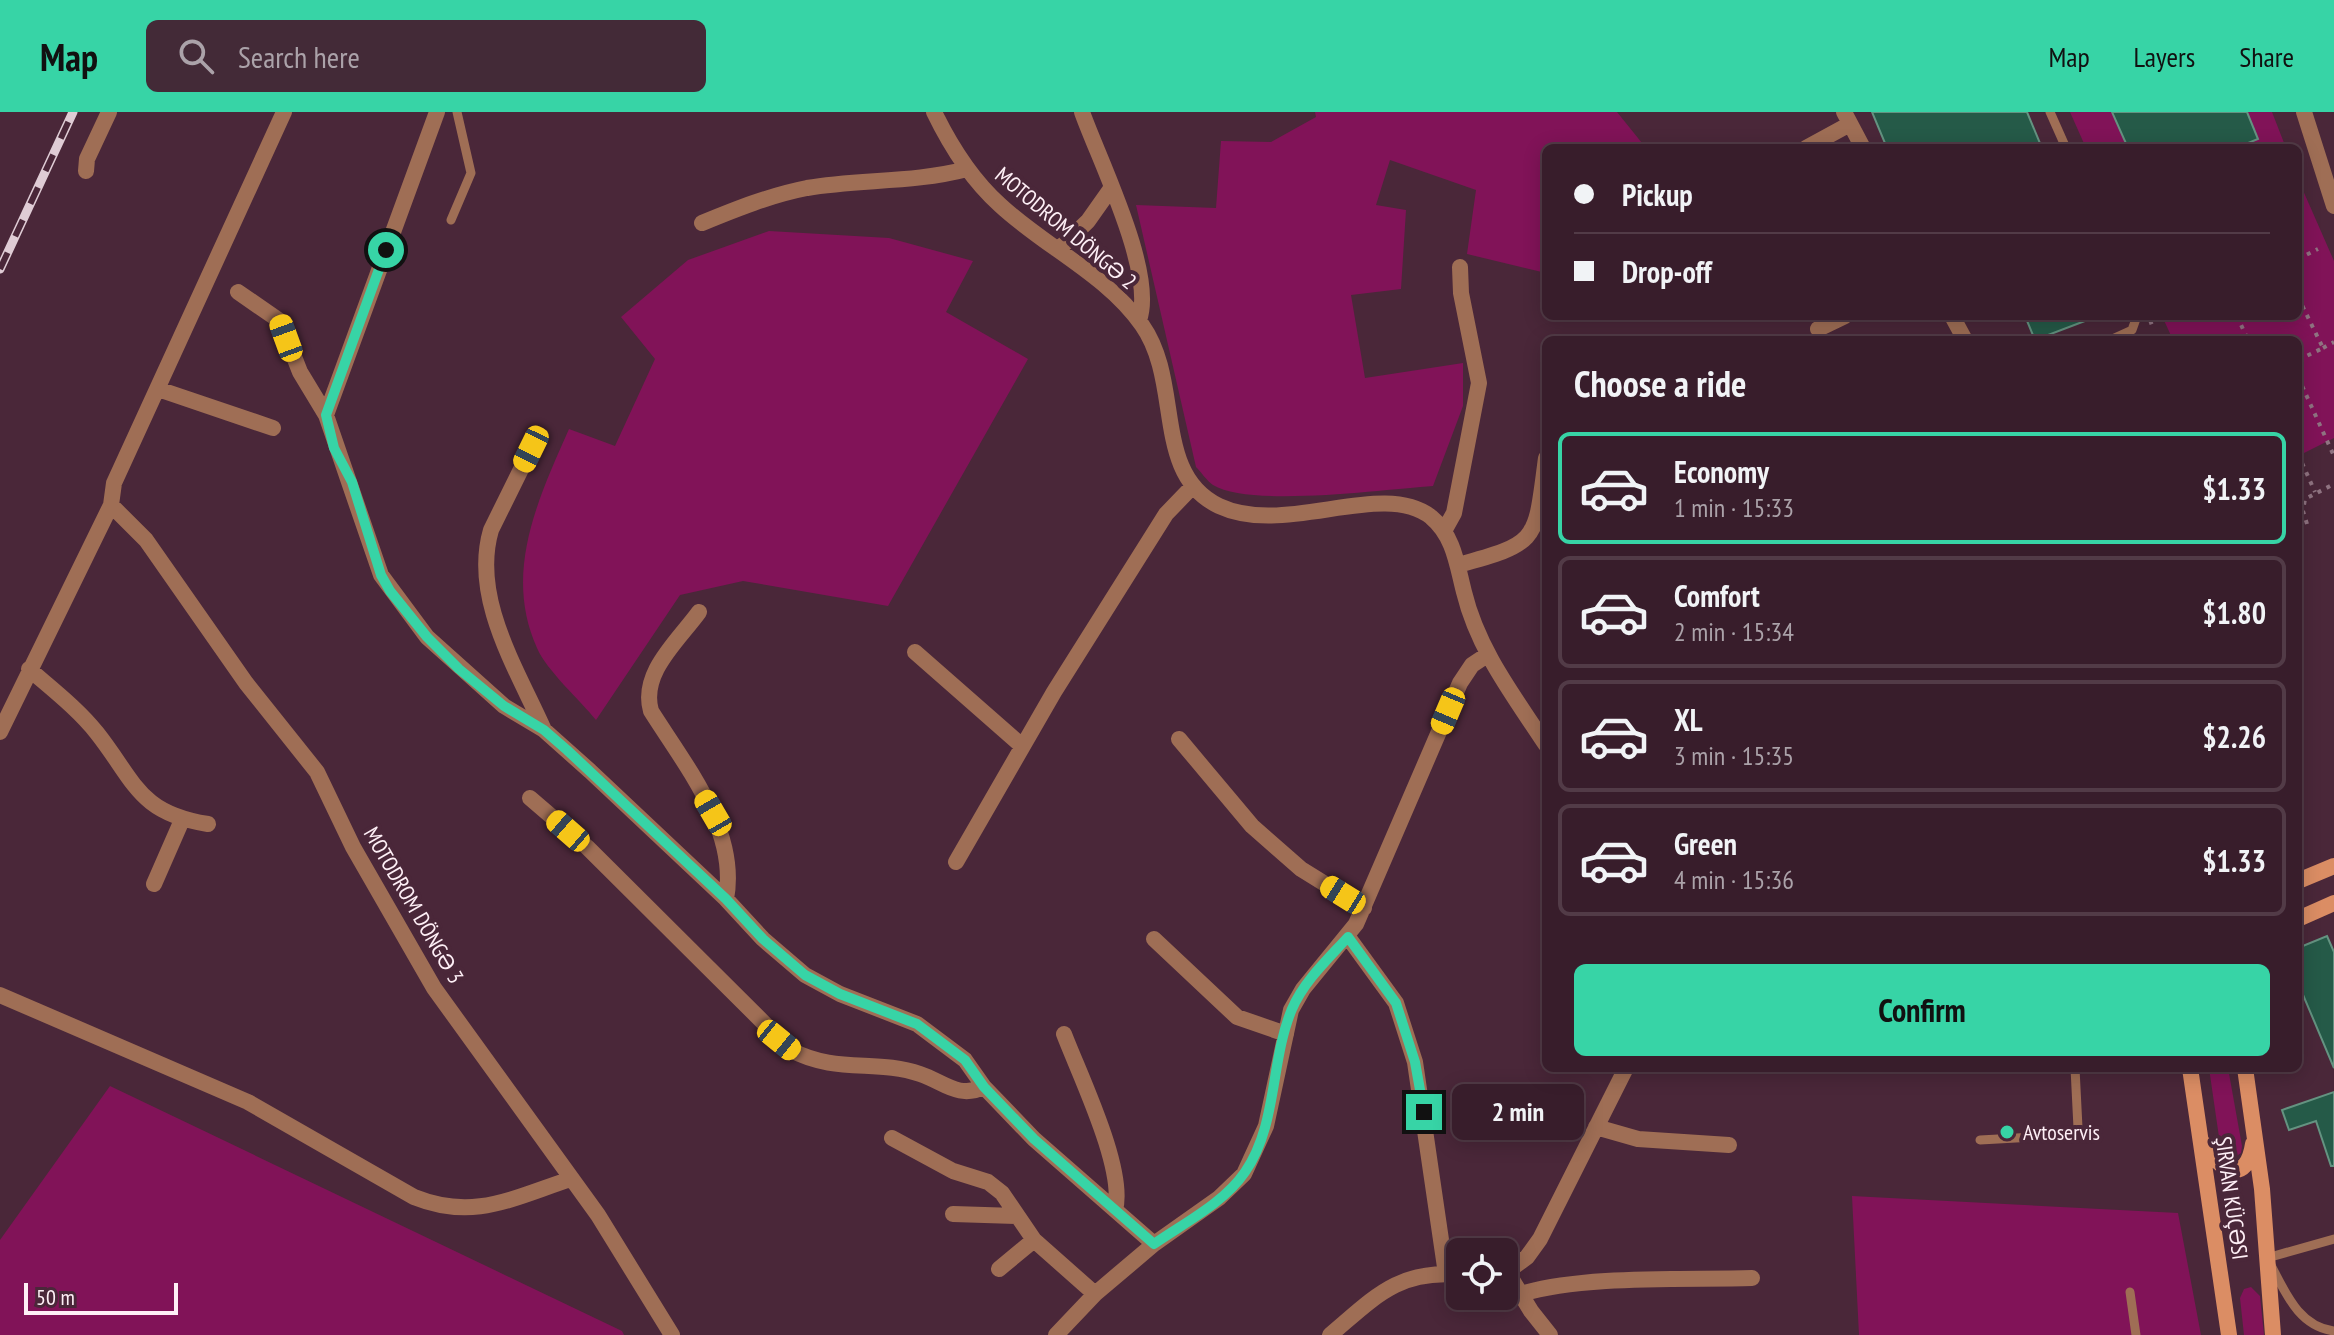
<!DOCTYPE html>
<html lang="en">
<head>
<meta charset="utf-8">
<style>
  :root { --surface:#381d2b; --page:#432a37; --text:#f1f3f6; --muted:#aba2a9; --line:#523b47; --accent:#37d4a6 }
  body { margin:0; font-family:"PT Sans Narrow",sans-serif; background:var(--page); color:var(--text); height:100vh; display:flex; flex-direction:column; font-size:30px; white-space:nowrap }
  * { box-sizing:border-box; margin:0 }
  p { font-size:26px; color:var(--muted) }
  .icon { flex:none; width:44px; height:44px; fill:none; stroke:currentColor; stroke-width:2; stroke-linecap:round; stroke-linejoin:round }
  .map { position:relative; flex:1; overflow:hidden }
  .drawer { position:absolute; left:1542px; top:224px; width:760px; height:736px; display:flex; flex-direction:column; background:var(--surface); border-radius:12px; box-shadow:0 4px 20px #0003,0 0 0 2px var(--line) }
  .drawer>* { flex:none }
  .top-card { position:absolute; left:1542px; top:32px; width:760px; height:176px; border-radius:12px; box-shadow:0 4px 20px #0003,0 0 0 2px var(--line); display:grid; align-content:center; height:176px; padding:0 32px; background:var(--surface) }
  .tools { position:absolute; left:1446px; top:1126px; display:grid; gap:16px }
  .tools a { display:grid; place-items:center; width:72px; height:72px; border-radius:12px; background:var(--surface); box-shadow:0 4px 20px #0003,0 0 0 2px var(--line); font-size:40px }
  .scale { position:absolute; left:24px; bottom:20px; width:154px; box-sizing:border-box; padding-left:8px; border:4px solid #feeff6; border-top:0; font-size:22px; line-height:28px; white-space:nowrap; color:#feeff6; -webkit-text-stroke:6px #4a2739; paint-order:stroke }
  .end { position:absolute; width:36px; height:36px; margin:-18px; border:10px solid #37d4a6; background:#111; box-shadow:0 0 0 4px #111 }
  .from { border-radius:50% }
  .bubble { position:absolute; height:56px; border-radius:12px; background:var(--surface); box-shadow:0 4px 20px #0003,0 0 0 2px var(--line); font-size:26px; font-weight:700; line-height:56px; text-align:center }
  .car { position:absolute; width:24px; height:48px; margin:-24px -12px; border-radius:10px; box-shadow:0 0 6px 2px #0007; background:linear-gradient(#f5c518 24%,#345 0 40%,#f5c518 0 76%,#345 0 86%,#f5c518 0) }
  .top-card b { display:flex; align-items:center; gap:28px; height:76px; font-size:30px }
  .top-card b+b { border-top:2px solid var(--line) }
  .top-card i { width:20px; height:20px; background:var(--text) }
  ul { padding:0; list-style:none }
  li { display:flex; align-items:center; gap:24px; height:112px; margin:0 16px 12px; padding:0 16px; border:4px solid var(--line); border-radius:12px }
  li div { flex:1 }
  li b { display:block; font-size:30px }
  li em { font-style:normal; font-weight:700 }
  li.active { border-color:var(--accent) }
  li>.icon { width:72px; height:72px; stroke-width:1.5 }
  h2 { padding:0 32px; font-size:36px; line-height:96px }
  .action { display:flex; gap:16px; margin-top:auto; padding:16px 32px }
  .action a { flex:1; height:92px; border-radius:12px; background:var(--accent); color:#111; font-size:32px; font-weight:700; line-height:92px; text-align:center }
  header { display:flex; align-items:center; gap:48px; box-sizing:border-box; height:112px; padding:0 40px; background:var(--accent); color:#111 }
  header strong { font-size:38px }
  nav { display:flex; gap:44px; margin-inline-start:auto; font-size:28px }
  .search { width:560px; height:72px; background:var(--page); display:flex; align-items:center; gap:20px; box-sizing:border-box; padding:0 28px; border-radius:12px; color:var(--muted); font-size:30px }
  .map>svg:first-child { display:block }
  .green { fill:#811358 }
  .building { fill:#255a48; stroke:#649381; stroke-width:2 }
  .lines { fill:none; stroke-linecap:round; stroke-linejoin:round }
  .path { stroke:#8f7381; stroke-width:4; stroke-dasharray:4 6; stroke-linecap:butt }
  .service { stroke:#9f6e55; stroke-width:9 }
  .minor { stroke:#9f6e55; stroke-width:16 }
  .secondary { stroke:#db8d64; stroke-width:16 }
  .rail-casing { stroke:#dfccd5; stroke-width:9 }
  .rail { stroke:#4a2739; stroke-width:6; stroke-dasharray:18; stroke-linecap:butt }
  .route { stroke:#37d4a6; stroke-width:10 }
  .poi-dot { fill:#37d4a6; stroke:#4a2739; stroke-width:3 }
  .labels { text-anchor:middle; stroke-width:8; stroke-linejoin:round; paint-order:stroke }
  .street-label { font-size:22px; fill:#feeff6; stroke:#4a2739 }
  .poi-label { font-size:22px; fill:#feeff6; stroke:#4a2739; text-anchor:start }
</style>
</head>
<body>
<header>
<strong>Map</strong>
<div class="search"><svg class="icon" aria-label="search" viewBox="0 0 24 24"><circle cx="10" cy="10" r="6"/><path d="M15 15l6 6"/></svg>Search here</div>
<nav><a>Map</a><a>Layers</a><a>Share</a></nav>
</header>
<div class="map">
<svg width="2334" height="1223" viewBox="0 0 2334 1223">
  <rect width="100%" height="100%" fill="#4a2739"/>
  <!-- green -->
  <path class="green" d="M1315,0H1617L1646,36H1546V161L1467,142L1476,78L1390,48L1376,93L1406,98L1401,177L1351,183L1365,266L1463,251V294L1433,374C1386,377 1251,396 1213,373C1207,369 1201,360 1196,355L1136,93L1216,96L1221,29L1271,30L1316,5Z
    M2070,0H2272L2286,36H2086Z
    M2298,67L2334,149V326L2298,344V228H2173L2162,204H2298Z
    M769,119L889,126L973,149L946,200L1028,247L888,494L743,469L680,483L596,608C580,588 547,559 537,536C503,461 538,387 569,317L615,334L655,247L621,205L688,148Z
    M2209,956H2228L2242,1034L2241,1041L2235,1045L2223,1042L2220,1032Z
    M110,974L622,1219L624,1223H0V1128Z
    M1852,1084L2178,1101L2201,1223H1859Z
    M2251,1175L2260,1184L2264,1223H2244L2240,1186L2244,1177Z"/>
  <!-- building -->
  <path class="building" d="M1872,0H2027L2042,36H1887Z
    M2112,0H2247L2258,27L2236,36H2128Z
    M2025,204H2098L2035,228Z
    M2327,824L2334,840V956L2298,871V836Z
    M2334,980V1054H2331L2316,1009L2289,1018L2282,998Z"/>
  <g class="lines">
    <!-- path -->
    <path class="path" d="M2298,147L2318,137
      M2298,185L2323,236L2298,248
      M2237,204L2248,228
      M2149,211L2168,204
      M2323,236L2334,230
      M2298,265L2334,344
      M2298,342L2315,380
      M2307,412L2303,399L2305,387L2334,372"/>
    <!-- service -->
    <path class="service" d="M2050,0L2066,36
      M451,108L471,61L457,0
      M2110,228L2132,218L2137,204
      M1980,1028L2071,1023L2078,1016L2075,956
      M2334,1127L2267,1146C2284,1176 2296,1214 2334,1219
      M2130,1180L2136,1223"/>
    <!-- minor -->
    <path class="minor" d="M437,0L326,303L381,463L427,525L504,594L544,618L590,659L726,787L763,827L805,863L840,882L917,912L965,948L984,975L1034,1027L1154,1132
      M934,0C951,35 971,67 1000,93C1045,135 1106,162 1142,213C1183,271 1152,362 1219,394C1285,425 1382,367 1431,405C1454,424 1457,453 1464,480C1478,538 1514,584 1546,633
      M1082,0C1099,48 1156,161 1139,208
      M1844,0L1863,36
      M2304,0L2334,94
      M1806,36L1850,12
      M86,59L87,47L109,0
      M702,111C736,97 771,83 807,76C860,67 914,71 967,57
      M1059,137L1088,109L1112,75
      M238,180L280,209L300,260L326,303
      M1952,204L1965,228
      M1818,217L1845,204
      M158,277L273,316
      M531,337L491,418C471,486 517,557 544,618
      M111,393L146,428L246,571L317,660L353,735L434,876L598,1103L672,1223
      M1444,419L1454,401L1479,271L1461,181L1460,155
      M1458,453C1540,431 1535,429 1546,346
      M699,500C678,529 640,561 651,599C685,653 739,719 726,787
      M915,540L1022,634
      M29,557C52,577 78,597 97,621C135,669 138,701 208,712
      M0,620L111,393L114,371L284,0
      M1179,627L1252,714L1301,757L1364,796
      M530,686L587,735L791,938C836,962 877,947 920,962C944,970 958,987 984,975
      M956,750L1054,580L1166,402L1192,375
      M154,772L182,708
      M1348,825L1396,891L1415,950L1446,1162
      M1154,827L1237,905L1286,922
      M0,883L248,990L414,1085C474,1109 512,1086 571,1067
      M1064,922C1080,964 1126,1058 1115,1098
      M1596,1015L1638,1027L1729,1033
      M892,1026L953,1059L988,1070L1002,1081L1034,1128L1095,1182
      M953,1102L1016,1104
      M999,1157L1034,1128
      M1508,1161L1531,1199L1550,1223
      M1504,1162L1527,1145L1540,1127L1626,956
      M1521,1182C1582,1163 1685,1168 1752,1166
      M1056,1223L1095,1182L1154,1132L1219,1086L1244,1062L1266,1014L1291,898L1303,877L1356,812L1460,571L1472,553L1487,543
      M1330,1223C1374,1186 1398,1157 1460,1163"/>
    <!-- secondary -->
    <path class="secondary" d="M2298,769L2334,754
      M2298,807L2334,791
      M2190,956L2229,1223
      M2245,956L2262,1077L2273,1223
      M2206,1033C2220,1061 2247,1072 2253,1032"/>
    <defs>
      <path id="rail" d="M0,157L73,0"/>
    </defs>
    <!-- rail casing -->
    <use href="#rail" class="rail-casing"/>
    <!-- rail -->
    <use href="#rail" class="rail"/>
  </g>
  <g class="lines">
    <!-- route -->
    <path class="route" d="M386,138L326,303L334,336L352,370L381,463L390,479L427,525L459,557L504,594L544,618L567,638L726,787L763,827L805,863L840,882L917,912L965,948L984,975L1034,1027L1154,1132C1184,1111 1224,1091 1245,1060C1278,1012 1270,949 1292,897C1304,869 1328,847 1348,825L1396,891L1415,950L1424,1000"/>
  </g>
  <!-- markers -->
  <circle class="poi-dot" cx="2007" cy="1020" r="8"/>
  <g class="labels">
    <!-- street labels -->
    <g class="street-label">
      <text transform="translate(1066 116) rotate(40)" y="8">MOTODROM DÖNGƏ 2</text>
      <text transform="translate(414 793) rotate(60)" y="8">MOTODROM DÖNGƏ 3</text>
      <text transform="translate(2232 1086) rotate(82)" y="8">ŞIRVAN KÜÇƏSI</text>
    </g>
    <!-- poi labels -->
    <g class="poi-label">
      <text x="2023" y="1028">Avtoservis</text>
    </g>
  </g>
</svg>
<div class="tools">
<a><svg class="icon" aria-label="locate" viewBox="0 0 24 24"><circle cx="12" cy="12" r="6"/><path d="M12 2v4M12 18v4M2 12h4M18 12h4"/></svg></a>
</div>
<div class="scale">50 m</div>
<i class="end from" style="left:386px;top:138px"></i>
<i class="end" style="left:1424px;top:1000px"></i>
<div class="bubble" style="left:1452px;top:972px;width:132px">2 min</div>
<i class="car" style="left:286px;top:226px;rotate:340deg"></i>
<i class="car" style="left:531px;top:337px;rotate:206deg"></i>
<i class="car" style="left:1448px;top:599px;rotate:203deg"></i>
<i class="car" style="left:713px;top:701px;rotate:330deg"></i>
<i class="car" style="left:568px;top:719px;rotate:311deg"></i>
<i class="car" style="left:1343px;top:783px;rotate:302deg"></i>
<i class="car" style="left:779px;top:928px;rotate:129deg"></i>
<div class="top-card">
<b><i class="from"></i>Pickup</b>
<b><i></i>Drop-off</b>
</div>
<section class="drawer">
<h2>Choose a ride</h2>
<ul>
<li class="active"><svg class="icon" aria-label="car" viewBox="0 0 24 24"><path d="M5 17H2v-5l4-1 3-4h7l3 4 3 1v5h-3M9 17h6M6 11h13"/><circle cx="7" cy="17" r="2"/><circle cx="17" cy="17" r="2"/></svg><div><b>Economy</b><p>1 min · 15:33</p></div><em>$1.33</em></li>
<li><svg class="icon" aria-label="car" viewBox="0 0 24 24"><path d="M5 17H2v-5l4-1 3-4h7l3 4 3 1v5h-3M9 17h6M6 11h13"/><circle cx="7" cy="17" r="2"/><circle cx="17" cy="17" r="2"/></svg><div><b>Comfort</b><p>2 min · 15:34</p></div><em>$1.80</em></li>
<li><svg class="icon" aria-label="car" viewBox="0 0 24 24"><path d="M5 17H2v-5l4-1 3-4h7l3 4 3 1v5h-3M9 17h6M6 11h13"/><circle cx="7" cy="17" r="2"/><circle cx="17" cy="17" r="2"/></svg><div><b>XL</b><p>3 min · 15:35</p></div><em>$2.26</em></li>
<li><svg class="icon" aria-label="car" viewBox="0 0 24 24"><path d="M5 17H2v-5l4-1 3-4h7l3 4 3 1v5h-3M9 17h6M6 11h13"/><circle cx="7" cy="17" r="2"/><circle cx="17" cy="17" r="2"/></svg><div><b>Green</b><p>4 min · 15:36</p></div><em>$1.33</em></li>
</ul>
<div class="action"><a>Confirm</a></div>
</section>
</div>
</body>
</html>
